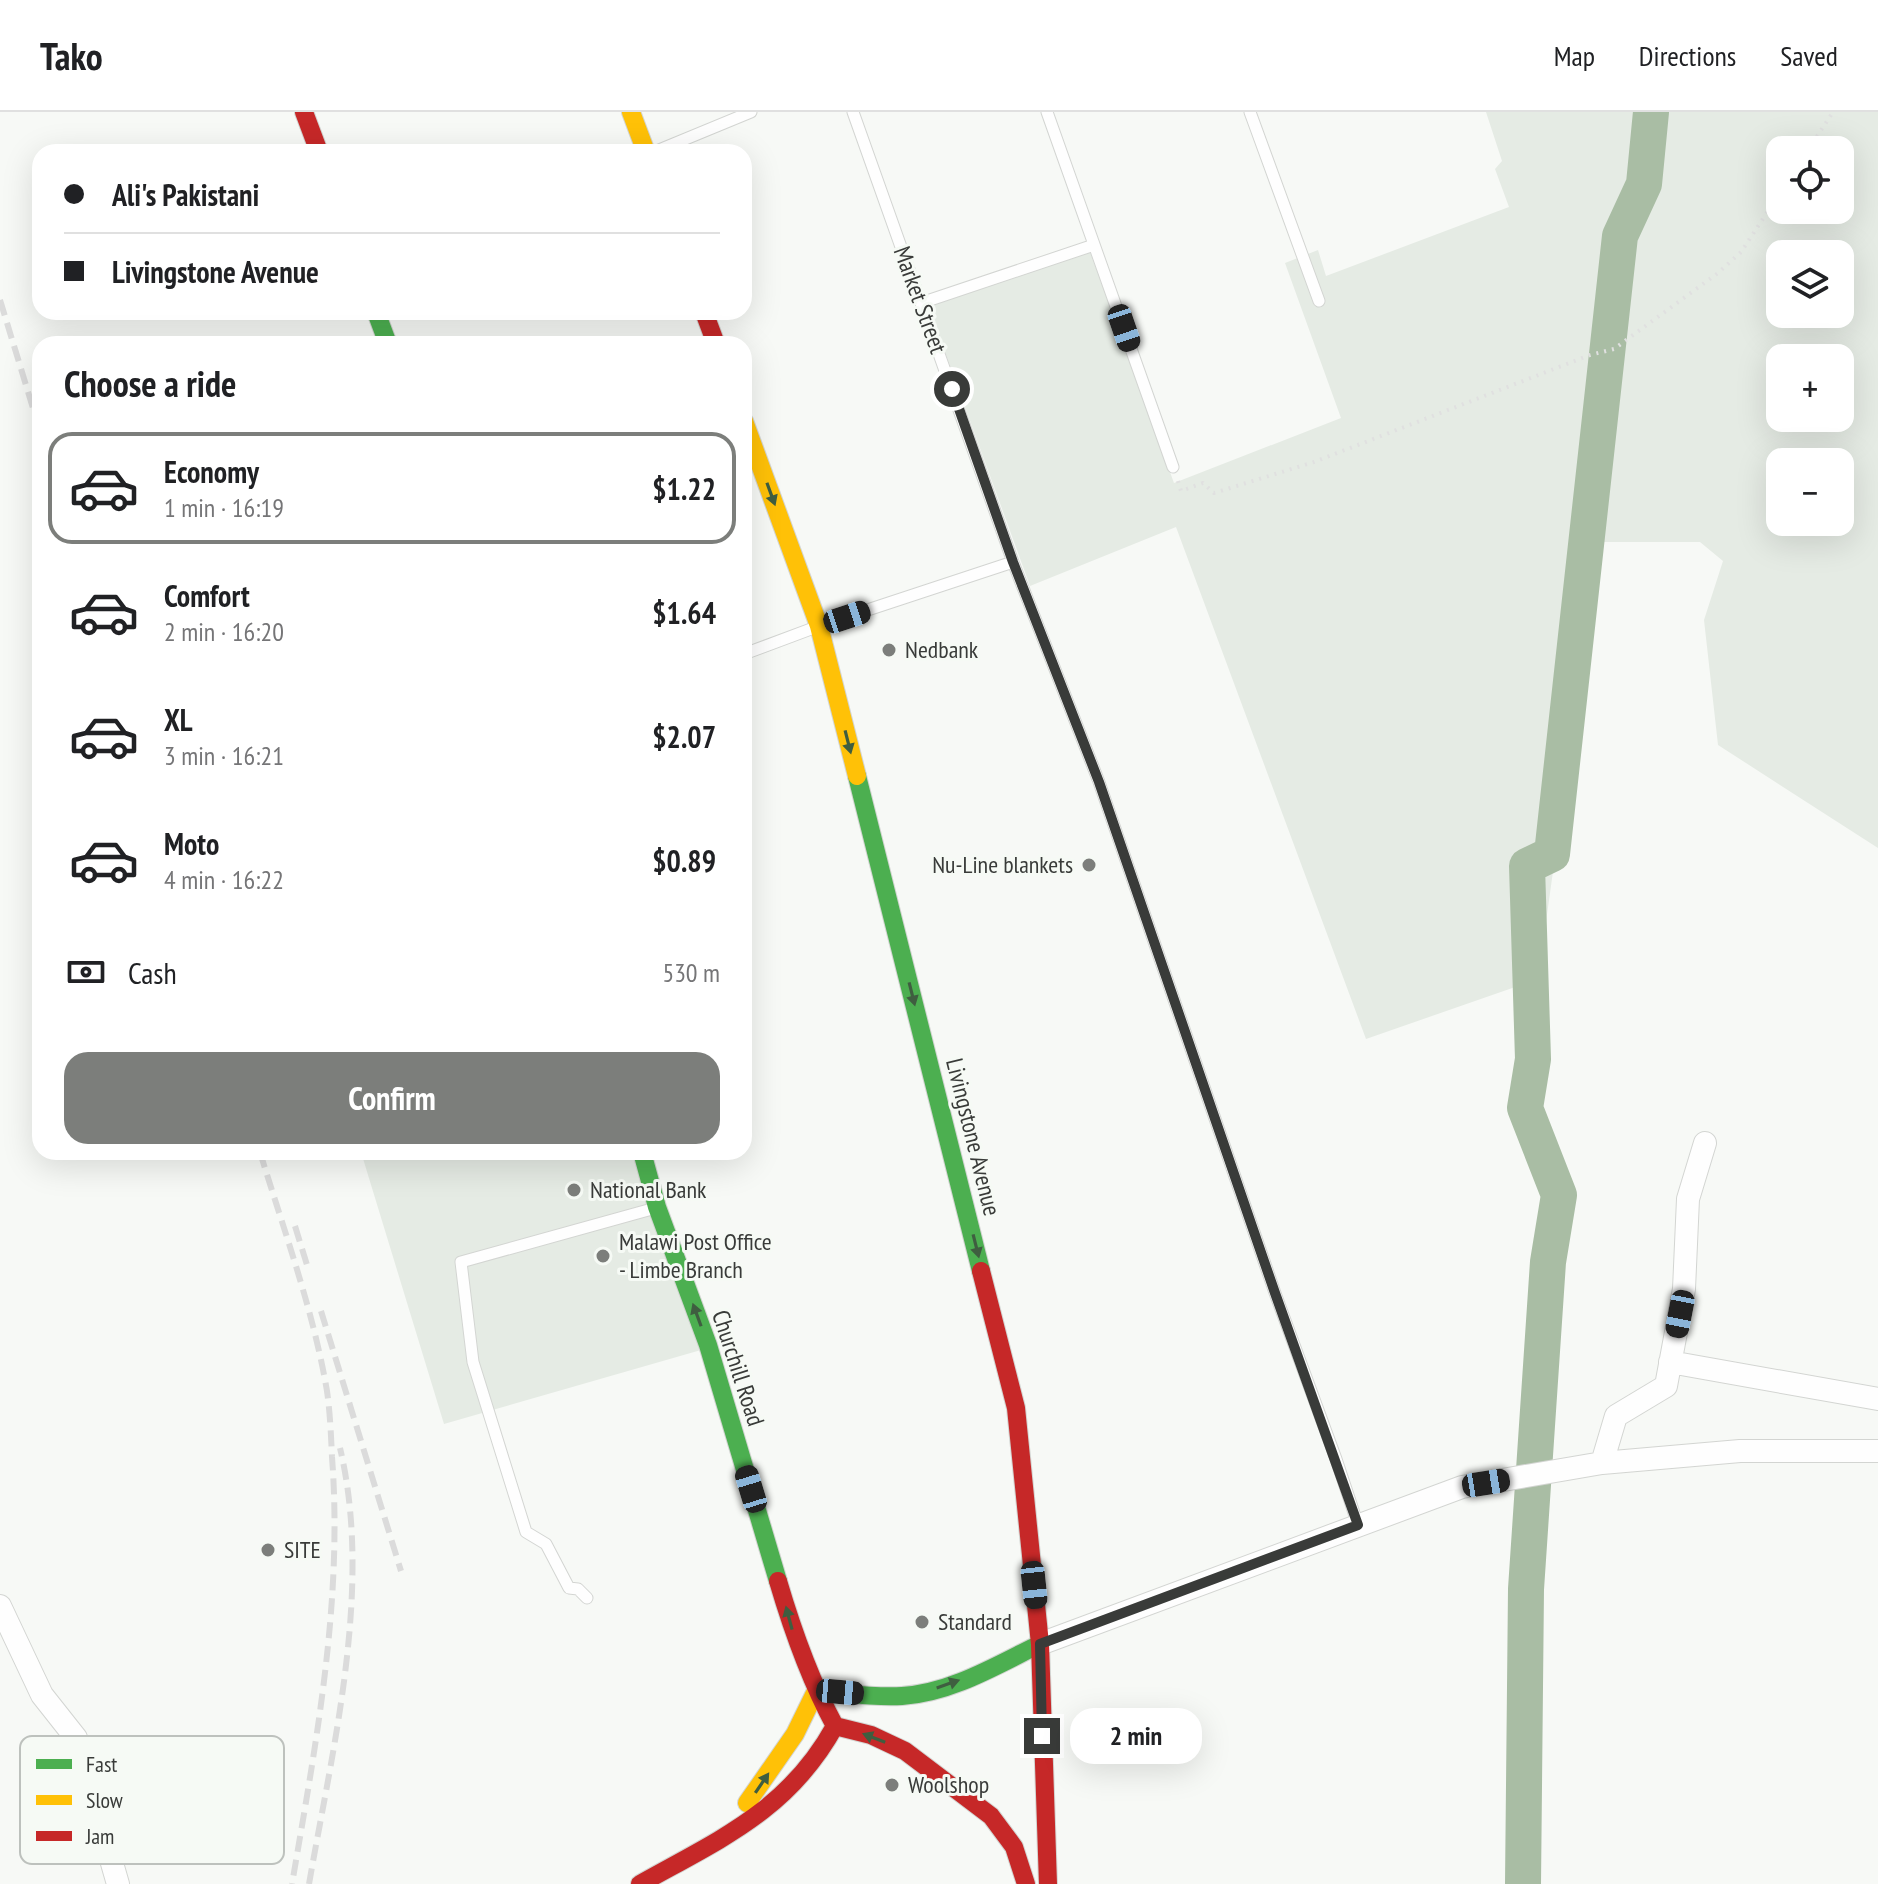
<!DOCTYPE html>
<html lang="en">
<head>
<meta charset="utf-8">
<style>
  :root { --surface:#fff; --page:#f6f6f6; --text:#202124; --muted:#757577; --line:#e0e0e0; --accent:#7c7e7b }
  body { margin:0; font-family:"PT Sans Narrow",sans-serif; background:var(--page); color:var(--text); height:100vh; display:flex; flex-direction:column; font-size:30px; white-space:nowrap }
  * { box-sizing:border-box; margin:0 }
  p { font-size:26px; color:var(--muted) }
  .icon { flex:none; width:44px; height:44px; fill:none; stroke:currentColor; stroke-width:2; stroke-linecap:round; stroke-linejoin:round }
  .map { position:relative; flex:1; overflow:hidden }
  .details { position:absolute; left:32px; top:224px; width:720px; height:824px; display:flex; flex-direction:column; background:var(--surface); border-radius:24px; box-shadow:0 8px 32px #0002 }
  .details>* { flex:none }
  .hud { position:absolute; left:32px; top:32px; width:720px; height:176px; border-radius:24px; box-shadow:0 8px 32px #0002; display:grid; align-content:center; height:176px; padding:0 32px; background:var(--surface) }
  .buttons { position:absolute; left:1766px; top:24px; display:grid; gap:16px }
  .buttons a { display:grid; place-items:center; width:88px; height:88px; border-radius:16px; background:var(--surface); box-shadow:0 8px 32px #0002; font-size:40px }
  .end { position:absolute; width:36px; height:36px; margin:-18px; border:10px solid #393b39; background:#fff; box-shadow:0 0 0 4px #fff }
  .from { border-radius:50% }
  .bubble { position:absolute; height:56px; border-radius:24px; background:var(--surface); box-shadow:0 8px 32px #0002; font-size:26px; font-weight:800; line-height:56px; text-align:center }
  .car { position:absolute; width:24px; height:48px; margin:-24px -12px; border-radius:10px; box-shadow:0 0 6px 2px #0007; background:linear-gradient(#222 24%,#8ab4d8 0 40%,#222 0 76%,#8ab4d8 0 86%,#222 0) }
  .hud b { display:flex; align-items:center; gap:28px; height:76px; font-size:30px }
  .hud b+b { border-top:2px solid var(--line) }
  .hud i { width:20px; height:20px; background:var(--text) }
  ul { padding:0; list-style:none }
  li { display:flex; align-items:center; gap:24px; height:112px; margin:0 16px 12px; padding:0 16px; border:4px solid transparent; border-radius:24px }
  li div { flex:1 }
  li b { display:block; font-size:30px }
  li em { font-style:normal; font-weight:800 }
  li.current { border-color:var(--accent) }
  li>.icon { width:72px; height:72px; stroke-width:1.5 }
  h2 { padding:0 32px; font-size:36px; line-height:96px }
  .pay { display:flex; align-items:center; gap:20px; height:88px; padding:0 32px; font-size:30px }
  .pay p { margin-inline-start:auto }
  .action { display:flex; gap:16px; margin-top:auto; padding:16px 32px }
  .action a { flex:1; height:92px; border-radius:24px; background:var(--accent); color:#fff; font-size:32px; font-weight:800; line-height:92px; text-align:center }
  header { display:flex; align-items:center; gap:48px; box-sizing:border-box; height:112px; padding:0 40px; background:var(--surface); border-bottom:2px solid var(--line) }
  header strong { font-size:38px }
  nav { display:flex; gap:44px; margin-inline-start:auto; font-size:28px }
  .map>svg:first-child { display:block }
  .built { fill:#e5ebe4; fill-rule:evenodd }
  .lines { fill:none; stroke-linecap:round; stroke-linejoin:round }
  .river { stroke:#a9bda4; stroke-width:36 }
  .lane-casing { stroke:#d3d5d2; stroke-width:13 }
  .street-casing { stroke:#d3d5d2; stroke-width:24 }
  .fast-casing { stroke:#d3d5d2; stroke-width:20 }
  .slow-casing { stroke:#d3d5d2; stroke-width:20 }
  .jam-casing { stroke:#d3d5d2; stroke-width:20 }
  .path { stroke:#e0e0e0; stroke-width:4; stroke-dasharray:2 6; stroke-linecap:butt }
  .lane { stroke:#fefefe; stroke-width:11 }
  .street { stroke:#fefefe; stroke-width:22 }
  .fast { stroke:#4caf50; stroke-width:18 }
  .slow { stroke:#ffc107; stroke-width:18 }
  .jam { stroke:#c62828; stroke-width:18 }
  .rail { stroke:#dbdbdb; stroke-width:6; stroke-dasharray:16 8; stroke-linecap:butt }
  .oneway { fill:#3f5e40 }
  .route { stroke:#393b39; stroke-width:10 }
  .poi-dot { fill:#7c7e7b; stroke:#f6faf5; stroke-width:3 }
  .labels { text-anchor:middle; stroke-width:6; stroke-linejoin:round; paint-order:stroke }
  .street-label { font-size:24px; fill:#393b39; stroke:#f6faf5 }
  .poi-label { font-size:24px; fill:#393b39; stroke:#f6faf5; text-anchor:start }
  .key { fill:#f6faf5; stroke:#bdc1bd; stroke-width:2 }
  .key-label { font-size:22px; fill:#393b39 }
</style>
</head>
<body>
<header>
<strong>Tako</strong>
<nav><a>Map</a><a>Directions</a><a>Saved</a></nav>
</header>
<div class="map">
<svg width="1878" height="1772" viewBox="0 0 1878 1772">
  <rect width="100%" height="100%" fill="#f7f9f6"/>
  <!-- built -->
  <path class="built" d="M1486,0H1878V736L1718,633L1704,508L1723,449L1700,430H1599L1538,867L1366,927L1176,415L1030,474L928,193L1090,140L1174,371L1341,306L1285,151L1318,138L1326,164L1509,95L1495,57L1502,49ZM1780,38H1840V98H1780ZM1780,142H1840V202H1780ZM1780,246H1840V306H1780ZM1780,350H1840V410H1780Z
    M361,1040H635L701,1238L444,1312Z"/>
  <g class="lines">
    <!-- river -->
    <path class="river" d="M1523,1772L1526,1477L1548,1150L1559,1083L1525,996L1533,947L1527,754L1552,742L1620,124L1644,72L1651,0"/>
    <defs>
      <path id="lane" d="M853,0L1013,450L1099,670L1275,1181L1336,1347L1358,1413
        M1047,0L1173,355
        M1250,0L1319,189
        M654,40L751,0
        M921,191L1094,133
        M744,542L819,514L1013,450
        M587,1486L578,1477L569,1476L546,1432L526,1420L473,1250L461,1150L652,1097"/>
      <path id="street" d="M1670,1250L1878,1287
        M1602,1351L1616,1304L1666,1274L1684,1177L1688,1087L1705,1031
        M0,1494L42,1583L76,1626L118,1772
        M1040,1532L1462,1375L1602,1351L1740,1339H1878"/>
      <path id="fast" d="M376,200L388,232
        M857,664L981,1159
        M642,1040L657,1095L708,1233L778,1469
        M816,1579C845,1581 874,1586 902,1584C951,1581 997,1553 1040,1532"/>
      <path id="slow" d="M631,0L646,40
        M744,309L819,514L857,664
        M747,1691L795,1622L816,1579"/>
      <path id="jam" d="M304,0L319,40
        M704,200L716,232
        M981,1159L1016,1296L1040,1532L1048,1772
        M778,1469C793,1520 810,1568 835,1614L871,1623L905,1639L991,1704L1014,1735L1026,1772
        M640,1772C720,1727 788,1699 835,1614"/>
    </defs>
    <!-- lane casing -->
    <use href="#lane" class="lane-casing"/>
    <!-- street casing -->
    <use href="#street" class="street-casing"/>
    <!-- fast casing -->
    <use href="#fast" class="fast-casing"/>
    <!-- slow casing -->
    <use href="#slow" class="slow-casing"/>
    <!-- jam casing -->
    <use href="#jam" class="jam-casing"/>
    <!-- path -->
    <path class="path" d="M1808,38L1833,0
      M1178,369L1181,379L1203,371L1214,381L1314,350L1590,243L1614,237L1718,161L1741,140L1780,81"/>
    <!-- lane -->
    <use href="#lane" class="lane"/>
    <!-- street -->
    <use href="#street" class="street"/>
    <!-- fast -->
    <use href="#fast" class="fast"/>
    <!-- slow -->
    <use href="#slow" class="slow"/>
    <!-- jam -->
    <use href="#jam" class="jam"/>
    <!-- rail -->
    <path class="rail" d="M0,188L40,319
      M260,1040C284,1119 313,1197 327,1279C330,1300 331,1323 332,1345C343,1489 316,1631 292,1772
      M295,1114L307,1153
      M321,1199L401,1459
      M309,1772C333,1634 373,1475 340,1336"/>
  </g>
  <!-- one-way arrows -->
  <defs><path id="oneway-solid" d="M-6-.8H1V-3.2L6.5 0L1 3.2V.8H-6Z" transform="scale(2)"/></defs>
  <g class="oneway">
    <use href="#oneway-solid" transform="translate(771 382) rotate(70)"/>
    <use href="#oneway-solid" transform="translate(848 630) rotate(76)"/>
    <use href="#oneway-solid" transform="translate(912 882) rotate(76)"/>
    <use href="#oneway-solid" transform="translate(976 1134) rotate(76)"/>
    <use href="#oneway-solid" transform="translate(697 1203) rotate(-110)"/>
    <use href="#oneway-solid" transform="translate(789 1506) rotate(-105)"/>
    <use href="#oneway-solid" transform="translate(948 1572) rotate(-19)"/>
    <use href="#oneway-solid" transform="translate(874 1626) rotate(-159)"/>
    <use href="#oneway-solid" transform="translate(762 1671) rotate(-56)"/>
  </g>
  <g class="lines">
    <!-- route -->
    <path class="route" d="M952,277L1013,450L1099,670L1275,1181L1358,1413L1040,1532L1042,1624"/>
  </g>
  <!-- markers -->
  <g class="poi-dot">
    <circle cx="889" cy="538" r="8"/>
    <circle cx="1089" cy="753" r="8"/>
    <circle cx="574" cy="1078" r="8"/>
    <circle cx="603" cy="1144" r="8"/>
    <circle cx="268" cy="1438" r="8"/>
    <circle cx="922" cy="1510" r="8"/>
    <circle cx="892" cy="1673" r="8"/>
  </g>
  <g class="labels">
    <!-- street labels -->
    <g class="street-label">
      <text transform="translate(920 188) rotate(70)" y="8">Market Street</text>
      <text transform="translate(973 1025) rotate(76)" y="8">Livingstone Avenue</text>
      <text transform="translate(738 1256) rotate(72)" y="8">Churchill Road</text>
    </g>
    <!-- poi labels -->
    <g class="poi-label">
      <text x="905" y="546">Nedbank</text>
      <text x="1073" y="761" text-anchor="end">Nu-Line blankets</text>
      <text x="590" y="1086">National Bank</text>
      <text x="619" y="1138">Malawi Post Office<tspan x="619" dy="28">- Limbe Branch</tspan></text>
      <text x="284" y="1446">SITE</text>
      <text x="938" y="1518">Standard</text>
      <text x="908" y="1681">Woolshop</text>
    </g>
  </g>
  <!-- legend -->
  <rect x="20" y="1624" width="264" height="128" rx="12" class="key"/>
  <rect x="36" y="1647" width="36" height="10" fill="#4caf50"/>
  <rect x="36" y="1683" width="36" height="10" fill="#ffc107"/>
  <rect x="36" y="1719" width="36" height="10" fill="#c62828"/>
  <g class="key-label">
    <text x="86" y="1660">Fast</text>
    <text x="86" y="1696">Slow</text>
    <text x="86" y="1732">Jam</text>
  </g>
</svg>
<div class="buttons">
<a><svg class="icon" aria-label="locate" viewBox="0 0 24 24"><circle cx="12" cy="12" r="6"/><path d="M12 2v4M12 18v4M2 12h4M18 12h4"/></svg></a>
<a><svg class="icon" aria-label="layers" viewBox="0 0 24 24"><path d="M12 4l9 5-9 5-9-5zM3 14l9 5 9-5"/></svg></a>
<a>+</a>
<a>−</a>
</div>
<i class="end from" style="left:952px;top:277px"></i>
<i class="end" style="left:1042px;top:1624px"></i>
<div class="bubble" style="left:1070px;top:1596px;width:132px">2 min</div>
<i class="car" style="left:1124px;top:216px;rotate:161deg"></i>
<i class="car" style="left:847px;top:505px;rotate:72deg"></i>
<i class="car" style="left:1680px;top:1202px;rotate:191deg"></i>
<i class="car" style="left:1486px;top:1371px;rotate:81deg"></i>
<i class="car" style="left:751px;top:1377px;rotate:343deg"></i>
<i class="car" style="left:1034px;top:1473px;rotate:174deg"></i>
<i class="car" style="left:840px;top:1580px;rotate:95deg"></i>
<div class="hud">
<b><i class="from"></i>Ali's Pakistani</b>
<b><i></i>Livingstone Avenue</b>
</div>
<section class="details">
<h2>Choose a ride</h2>
<ul>
<li class="current"><svg class="icon" aria-label="car" viewBox="0 0 24 24"><path d="M5 17H2v-5l4-1 3-4h7l3 4 3 1v5h-3M9 17h6M6 11h13"/><circle cx="7" cy="17" r="2"/><circle cx="17" cy="17" r="2"/></svg><div><b>Economy</b><p>1 min · 16:19</p></div><em>$1.22</em></li>
<li><svg class="icon" aria-label="car" viewBox="0 0 24 24"><path d="M5 17H2v-5l4-1 3-4h7l3 4 3 1v5h-3M9 17h6M6 11h13"/><circle cx="7" cy="17" r="2"/><circle cx="17" cy="17" r="2"/></svg><div><b>Comfort</b><p>2 min · 16:20</p></div><em>$1.64</em></li>
<li><svg class="icon" aria-label="car" viewBox="0 0 24 24"><path d="M5 17H2v-5l4-1 3-4h7l3 4 3 1v5h-3M9 17h6M6 11h13"/><circle cx="7" cy="17" r="2"/><circle cx="17" cy="17" r="2"/></svg><div><b>XL</b><p>3 min · 16:21</p></div><em>$2.07</em></li>
<li><svg class="icon" aria-label="car" viewBox="0 0 24 24"><path d="M5 17H2v-5l4-1 3-4h7l3 4 3 1v5h-3M9 17h6M6 11h13"/><circle cx="7" cy="17" r="2"/><circle cx="17" cy="17" r="2"/></svg><div><b>Moto</b><p>4 min · 16:22</p></div><em>$0.89</em></li>
</ul>
<div class="pay"><svg class="icon" aria-label="cash" viewBox="0 0 24 24"><path d="M3 7h18v10H3z"/><circle cx="12" cy="12" r="2"/></svg>Cash<p>530 m</p></div>
<div class="action"><a>Confirm</a></div>
</section>
</div>
</body>
</html>
